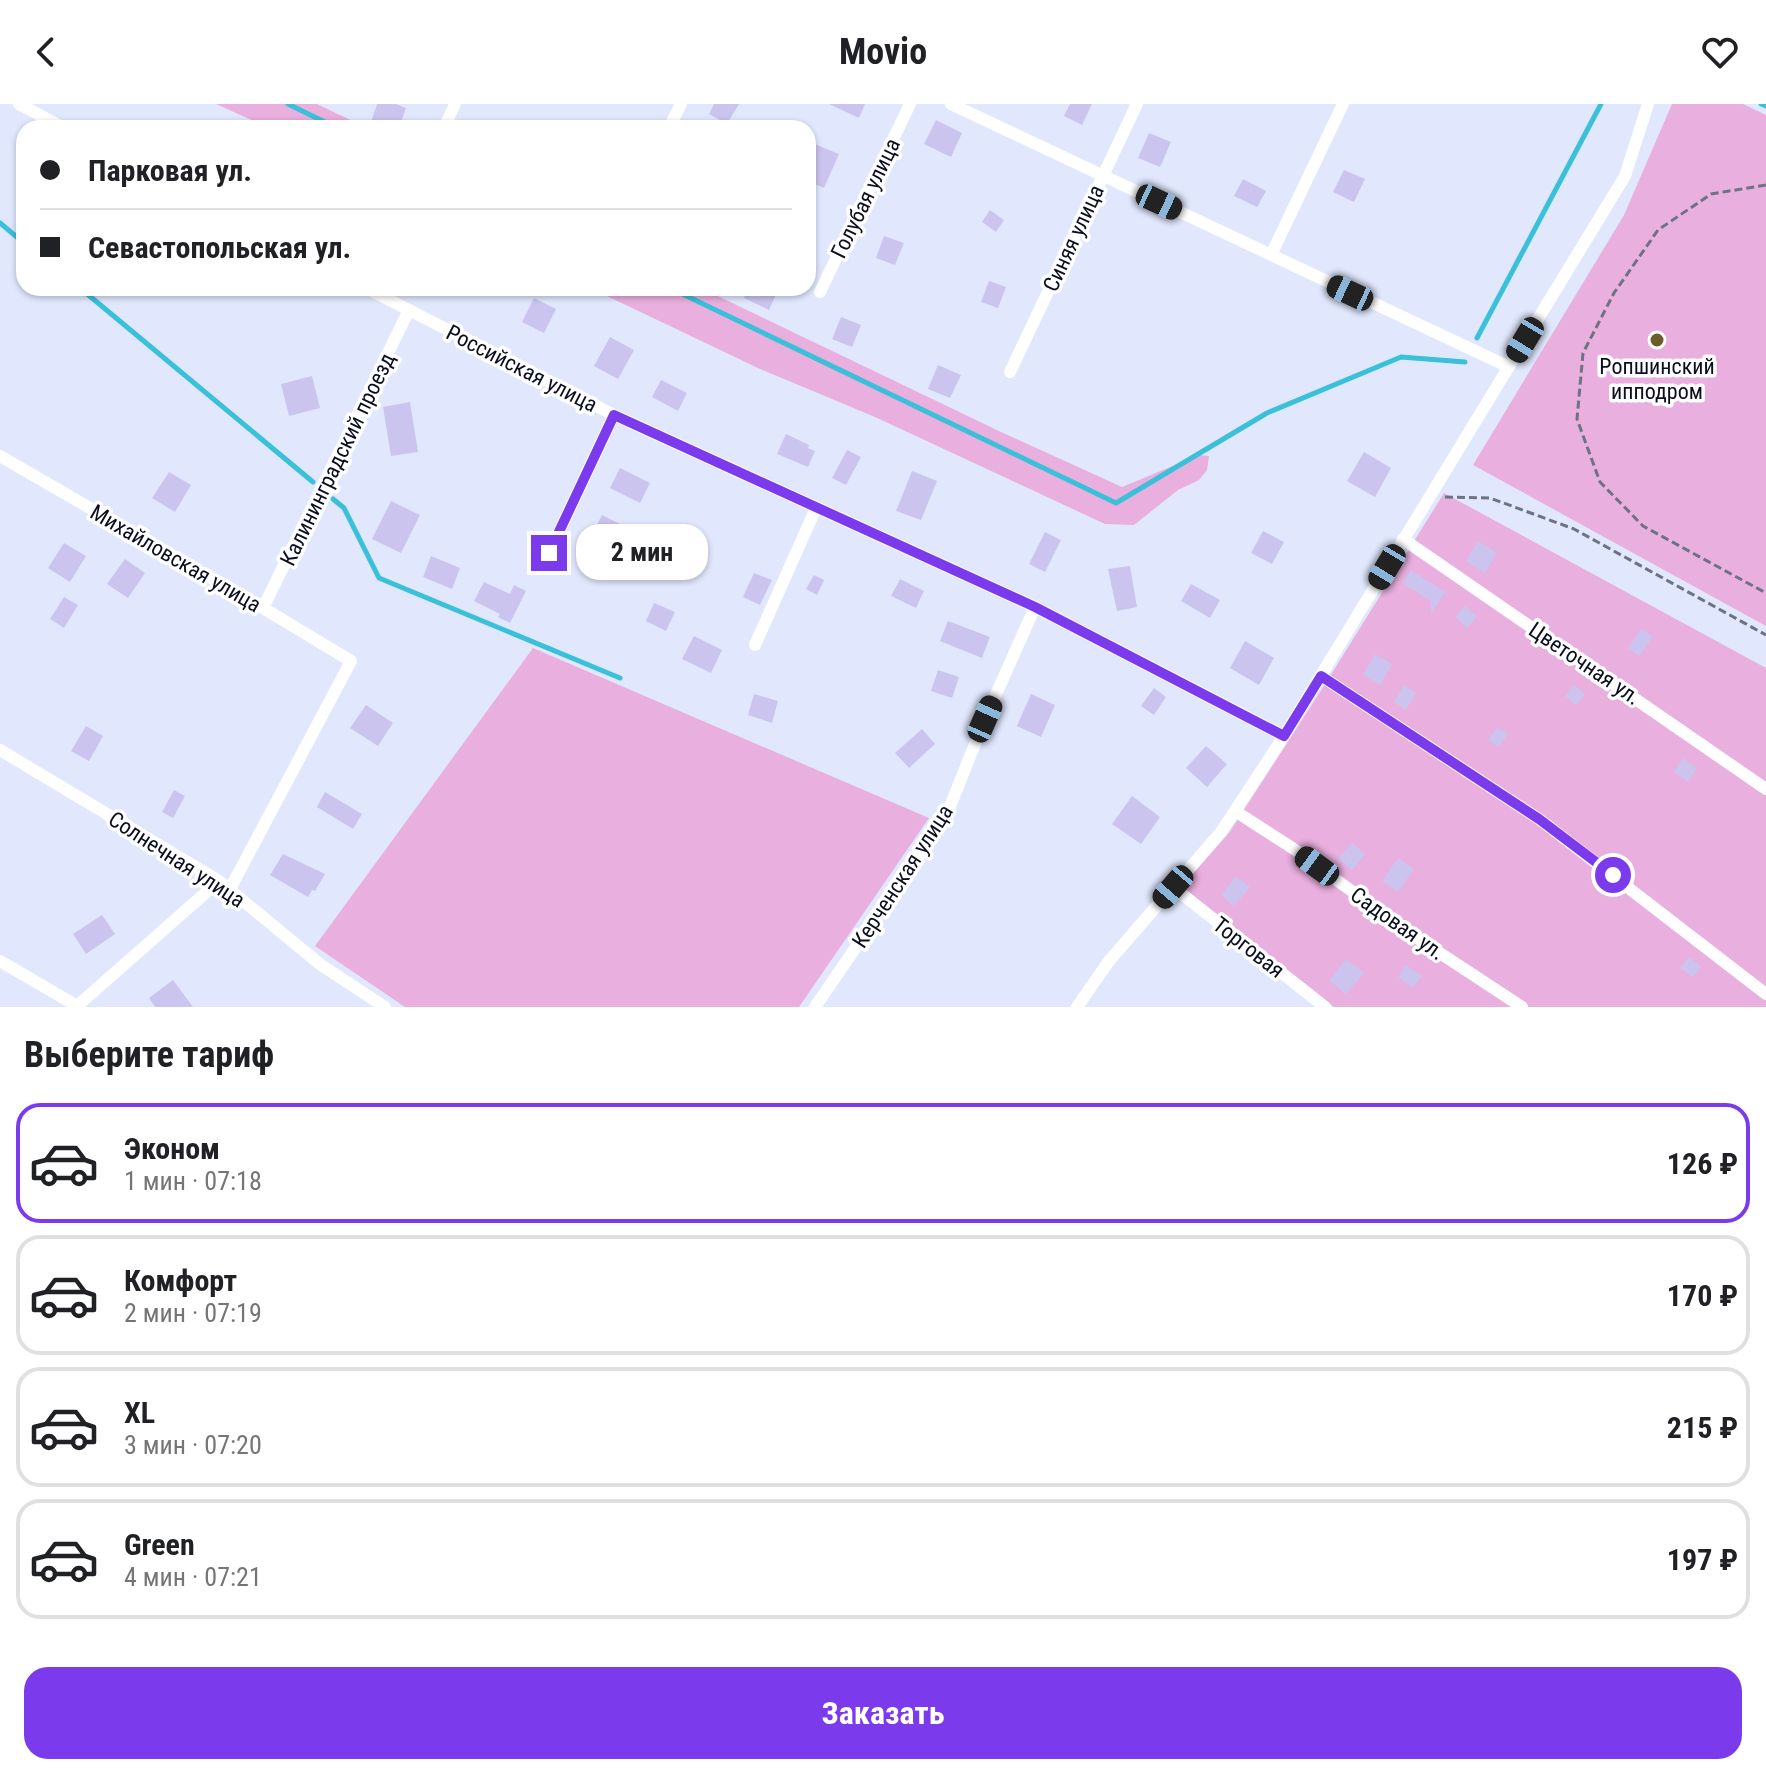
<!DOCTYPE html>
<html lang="ru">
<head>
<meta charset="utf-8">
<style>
  :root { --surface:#fff; --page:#f2f2f2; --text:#202124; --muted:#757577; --line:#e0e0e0; --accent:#7c3aed }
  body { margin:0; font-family:"Roboto Condensed",sans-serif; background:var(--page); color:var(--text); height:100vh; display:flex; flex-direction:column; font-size:30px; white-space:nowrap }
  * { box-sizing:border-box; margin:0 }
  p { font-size:26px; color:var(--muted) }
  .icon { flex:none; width:44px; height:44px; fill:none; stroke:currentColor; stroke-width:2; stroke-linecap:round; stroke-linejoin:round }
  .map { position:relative; height:903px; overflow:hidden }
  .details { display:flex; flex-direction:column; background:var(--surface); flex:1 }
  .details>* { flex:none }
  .banner { position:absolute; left:16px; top:16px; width:800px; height:176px; border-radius:24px; box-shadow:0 2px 6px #0004; display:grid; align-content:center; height:176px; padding:0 24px; background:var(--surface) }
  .end { position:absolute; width:36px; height:36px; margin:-18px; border:10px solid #7c3aed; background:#fff; box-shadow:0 0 0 4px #fff }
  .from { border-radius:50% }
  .bubble { position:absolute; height:56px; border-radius:24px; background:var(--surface); box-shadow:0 2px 6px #0004; font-size:26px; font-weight:700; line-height:56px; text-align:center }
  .car { position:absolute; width:24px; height:48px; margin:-24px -12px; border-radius:10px; box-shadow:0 0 6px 2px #0007; background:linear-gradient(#222 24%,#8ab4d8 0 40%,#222 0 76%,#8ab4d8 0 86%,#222 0) }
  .banner b { display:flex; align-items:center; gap:28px; height:76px; font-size:30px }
  .banner b+b { border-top:2px solid var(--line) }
  .banner i { width:20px; height:20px; background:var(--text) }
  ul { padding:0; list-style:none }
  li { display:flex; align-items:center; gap:24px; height:120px; margin:0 16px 12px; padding:0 8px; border:4px solid var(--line); border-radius:24px }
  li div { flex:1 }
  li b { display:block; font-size:30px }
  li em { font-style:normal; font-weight:700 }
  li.on { border-color:var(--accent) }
  li>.icon { width:72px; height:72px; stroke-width:1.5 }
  h2 { padding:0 24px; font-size:36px; line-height:96px }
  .primary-button { display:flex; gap:16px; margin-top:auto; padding:16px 24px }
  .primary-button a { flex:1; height:92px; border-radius:24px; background:var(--accent); color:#fff; font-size:32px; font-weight:700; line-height:92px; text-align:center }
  header { display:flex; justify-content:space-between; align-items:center; height:104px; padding:0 24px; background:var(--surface); font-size:36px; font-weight:700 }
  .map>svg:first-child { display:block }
  .green { fill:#e9afde }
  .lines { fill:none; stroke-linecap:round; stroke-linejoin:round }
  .stream { stroke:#3ac0d9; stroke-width:5 }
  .building { fill:#cbc4ee }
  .path { stroke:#6d7285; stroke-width:3; stroke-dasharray:8 4; stroke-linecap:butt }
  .street { stroke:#fff; stroke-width:12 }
  .route { stroke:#7c3aed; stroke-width:10 }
  .poi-dot { fill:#6b5c29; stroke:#fff; stroke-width:3 }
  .labels { text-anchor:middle; stroke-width:7; stroke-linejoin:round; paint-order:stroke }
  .street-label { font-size:22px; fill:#0a0e1f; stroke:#fff }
  .poi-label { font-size:22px; fill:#0a0e1f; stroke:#fff }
</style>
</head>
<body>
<header><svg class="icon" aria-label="back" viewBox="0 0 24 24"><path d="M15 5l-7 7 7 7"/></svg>Movio<svg class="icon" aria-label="heart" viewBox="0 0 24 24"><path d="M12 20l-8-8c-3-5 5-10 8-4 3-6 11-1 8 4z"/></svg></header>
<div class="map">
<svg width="1766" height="903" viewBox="0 0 1766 903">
  <rect width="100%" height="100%" fill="#e1e8fd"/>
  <!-- green -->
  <path class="green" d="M216,0H317L367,24H269Z
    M1672,0H1743L1766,11V522L1473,361L1624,111Z
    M590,184H701L1001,328L1122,383L1199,351L1209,352L1207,366L1199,376L1178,386L1134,421L1105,420L875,313L758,264Z
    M1444,389L1766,564V903H1334L1181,783L1229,729L1322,585Z
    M533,544L929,714L799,903H405L315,842Z"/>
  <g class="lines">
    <!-- stream -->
    <path class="stream" d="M288,0L337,24
      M1761,0L1766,2
      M0,119L24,139
      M80,184L313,378
      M670,184L1116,399L1267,309L1401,253L1465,258
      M1477,234L1601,0
      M333,395L344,404L379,474L620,574"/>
  </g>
  <!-- building -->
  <path class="building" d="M377,0H396L406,4L399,24H387L371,18Z
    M714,0H739L727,20L709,10Z
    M829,0H865L859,14Z
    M1070,0H1092L1082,21L1064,12Z
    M936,16L962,29L951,53L924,40Z
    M1149,29L1171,38L1160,63L1138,54Z
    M812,39L839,50L824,84L808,77V49Z
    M1344,66L1365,75L1354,98L1333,88Z
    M1243,75L1266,87L1257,103L1234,92Z
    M990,106L1004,116L996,128L982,118Z
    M884,132L904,139L895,161L876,154Z
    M989,177L1006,183L998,204L981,198Z
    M748,184H779L769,206L744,194Z
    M534,194L556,205L544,229L522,218Z
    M841,213L861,221L852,243L832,235Z
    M610,233L634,246L618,275L594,262Z
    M938,261L961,271L950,294L928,285Z
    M312,272L320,304L289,312L281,280Z
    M661,276L687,289L678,307L652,293Z
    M410,298L418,348L391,352L383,303Z
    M786,330L809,341L808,344L815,347L808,363L777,350Z
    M847,346L861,353L846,381L832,374Z
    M1364,348L1391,364L1375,393L1347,377Z
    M620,364L650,379L640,399L610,384Z
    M912,367L937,377L921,416L896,407Z
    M169,368L191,381L175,408L152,394Z
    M391,397L420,411L401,449L372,435Z
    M602,411L636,428L622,455L588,438Z
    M1263,427L1284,438L1272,460L1251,449Z
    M1045,428L1061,436L1045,468L1029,460Z
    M1478,437L1497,449L1485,469L1466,457Z
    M64,439L86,452L70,478L48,464Z
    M431,452L460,464L452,485L423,473Z
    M125,455L145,469L128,494L107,480Z
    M1130,462L1137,503L1117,507L1108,465Z
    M1411,466L1445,488L1431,510V497L1402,479Z
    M754,469L772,476L760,501L743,493Z
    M814,471L824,476L817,491L806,485Z
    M900,475L924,487L916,504L891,492Z
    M484,478L510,490L514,481L526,487L510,519L498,513L500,510L474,497Z
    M1191,480L1220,496L1210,514L1181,497Z
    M64,493L78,501L64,524L50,515Z
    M654,499L675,508L666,527L646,517Z
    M1465,502L1477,513L1467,524L1455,513Z
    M948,517L990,533L982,554L940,537Z
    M1641,525L1653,533L1639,552L1628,544Z
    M694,532L722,546L711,569L682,555Z
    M1245,537L1274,554L1259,581L1230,564Z
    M1375,550L1392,560L1380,581L1363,571Z
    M938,566L959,573L952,594L931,587Z
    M1404,581L1416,589L1406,606L1394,598Z
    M1574,581L1585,590L1576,601L1565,592Z
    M1154,584L1166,593L1154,611L1141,602Z
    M754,590L778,597L772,619L748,611Z
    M1031,590L1055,601L1041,633L1017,622Z
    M366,601L393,619L378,642L350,624Z
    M86,622L103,632L89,657L71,647Z
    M1497,623L1508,630L1499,643L1488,636Z
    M922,625L935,640L909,664L895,649Z
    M1206,642L1227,660L1207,683L1186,664Z
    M1683,654L1697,664L1688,678L1674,668Z
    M174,686L185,692L173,714L162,708Z
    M325,688L362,710L353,725L317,703Z
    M1132,692L1160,713L1141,740L1112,720Z
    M1352,739L1365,750L1352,766L1338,755Z
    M283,750L325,770L315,787L312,786L308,793L270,771Z
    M1398,754L1414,765L1398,788L1382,777Z
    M1236,772L1250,783L1234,802L1221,791Z
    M102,811L115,830L86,850L73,830Z
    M1689,853L1701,863L1693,873L1680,864Z
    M1346,855L1364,869L1346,890L1329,876Z
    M1406,861L1422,872L1413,884L1398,873Z
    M173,876L193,903H155L149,894Z"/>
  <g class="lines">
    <!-- path -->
    <path class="path" d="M1766,81L1711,90L1658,126L1614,189L1583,249L1577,315L1600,378L1643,422L1766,489
      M1445,393L1490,394L1574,425L1766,531"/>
    <!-- street -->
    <path class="street" d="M19,0L64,24
      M951,0L1509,263
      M444,24L455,0
      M669,24L681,0
      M1271,151L1343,0
      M366,184L614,311L1035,503L1284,632
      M820,188L910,0
      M1010,268L1137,0
      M0,352L263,504L351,557L230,785
      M1403,435L1766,685
      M549,449L614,311
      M263,504L409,206
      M755,541L816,404
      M1321,572L1539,715L1766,890
      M0,646L219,777L321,861L385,903
      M1235,707L1294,745L1408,828L1522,903
      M1173,783L1325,903
      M0,857L77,902
      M76,903L219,777
      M815,903L947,710L985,615L1035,503
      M1077,903L1109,857L1221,728L1284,632L1625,72L1648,0"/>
  </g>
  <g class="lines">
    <!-- route -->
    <path class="route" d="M549,449L614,311L1035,503L1284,632L1321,572L1539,715L1613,771"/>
  </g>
  <!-- markers -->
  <circle class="poi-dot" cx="1657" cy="236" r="8"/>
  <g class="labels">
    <!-- street labels -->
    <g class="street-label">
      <text transform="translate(865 94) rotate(-64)" y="8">Голубая улица</text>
      <text transform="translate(1073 134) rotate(-65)" y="8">Синяя улица</text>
      <text transform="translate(522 264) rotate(27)" y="8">Российская улица</text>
      <text transform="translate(337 355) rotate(-64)" y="8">Калининградский проезд</text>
      <text transform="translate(176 454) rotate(30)" y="8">Михайловская улица</text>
      <text transform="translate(1585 559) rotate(34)" y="8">Цветочная ул.</text>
      <text transform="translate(177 755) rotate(33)" y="8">Солнечная улица</text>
      <text transform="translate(902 772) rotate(-57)" y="8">Керченская улица</text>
      <text transform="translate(1398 819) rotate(35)" y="8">Садовая ул.</text>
      <text transform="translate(1249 843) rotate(38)" y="8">Торговая</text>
    </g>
    <!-- poi labels -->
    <g class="poi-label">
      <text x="1657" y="270">Ропшинский<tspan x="1657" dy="25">ипподром</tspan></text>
    </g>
  </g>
</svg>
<i class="end from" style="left:1613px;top:771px"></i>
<i class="end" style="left:549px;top:449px"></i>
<div class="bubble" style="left:576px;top:420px;width:132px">2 мин</div>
<i class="car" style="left:1159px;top:98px;rotate:115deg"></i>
<i class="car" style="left:1350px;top:189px;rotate:295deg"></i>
<i class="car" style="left:1525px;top:236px;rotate:211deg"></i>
<i class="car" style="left:1387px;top:463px;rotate:211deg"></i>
<i class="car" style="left:985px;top:615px;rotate:24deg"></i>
<i class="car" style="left:1317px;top:762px;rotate:306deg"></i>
<i class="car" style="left:1173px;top:783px;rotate:221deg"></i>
<div class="banner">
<b><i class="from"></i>Парковая ул.</b>
<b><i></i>Севастопольская ул.</b>
</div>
</div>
<section class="details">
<h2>Выберите тариф</h2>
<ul>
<li class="on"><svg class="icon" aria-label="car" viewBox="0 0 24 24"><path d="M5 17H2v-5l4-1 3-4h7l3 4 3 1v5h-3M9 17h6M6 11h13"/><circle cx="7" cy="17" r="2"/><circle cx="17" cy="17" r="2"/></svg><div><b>Эконом</b><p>1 мин · 07:18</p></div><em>126 ₽</em></li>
<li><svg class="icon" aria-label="car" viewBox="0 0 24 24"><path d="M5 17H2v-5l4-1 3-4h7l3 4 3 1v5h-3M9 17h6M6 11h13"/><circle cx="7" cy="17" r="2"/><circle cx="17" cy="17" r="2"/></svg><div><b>Комфорт</b><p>2 мин · 07:19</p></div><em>170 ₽</em></li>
<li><svg class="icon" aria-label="car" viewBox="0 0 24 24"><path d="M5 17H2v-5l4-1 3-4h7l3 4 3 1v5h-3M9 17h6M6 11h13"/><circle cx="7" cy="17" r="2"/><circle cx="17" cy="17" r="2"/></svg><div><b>XL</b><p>3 мин · 07:20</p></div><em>215 ₽</em></li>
<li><svg class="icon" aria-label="car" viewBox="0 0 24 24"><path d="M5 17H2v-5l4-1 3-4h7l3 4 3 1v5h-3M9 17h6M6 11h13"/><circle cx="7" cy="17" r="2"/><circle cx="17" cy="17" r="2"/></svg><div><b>Green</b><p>4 мин · 07:21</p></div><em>197 ₽</em></li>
</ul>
<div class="primary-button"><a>Заказать</a></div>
</section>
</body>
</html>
